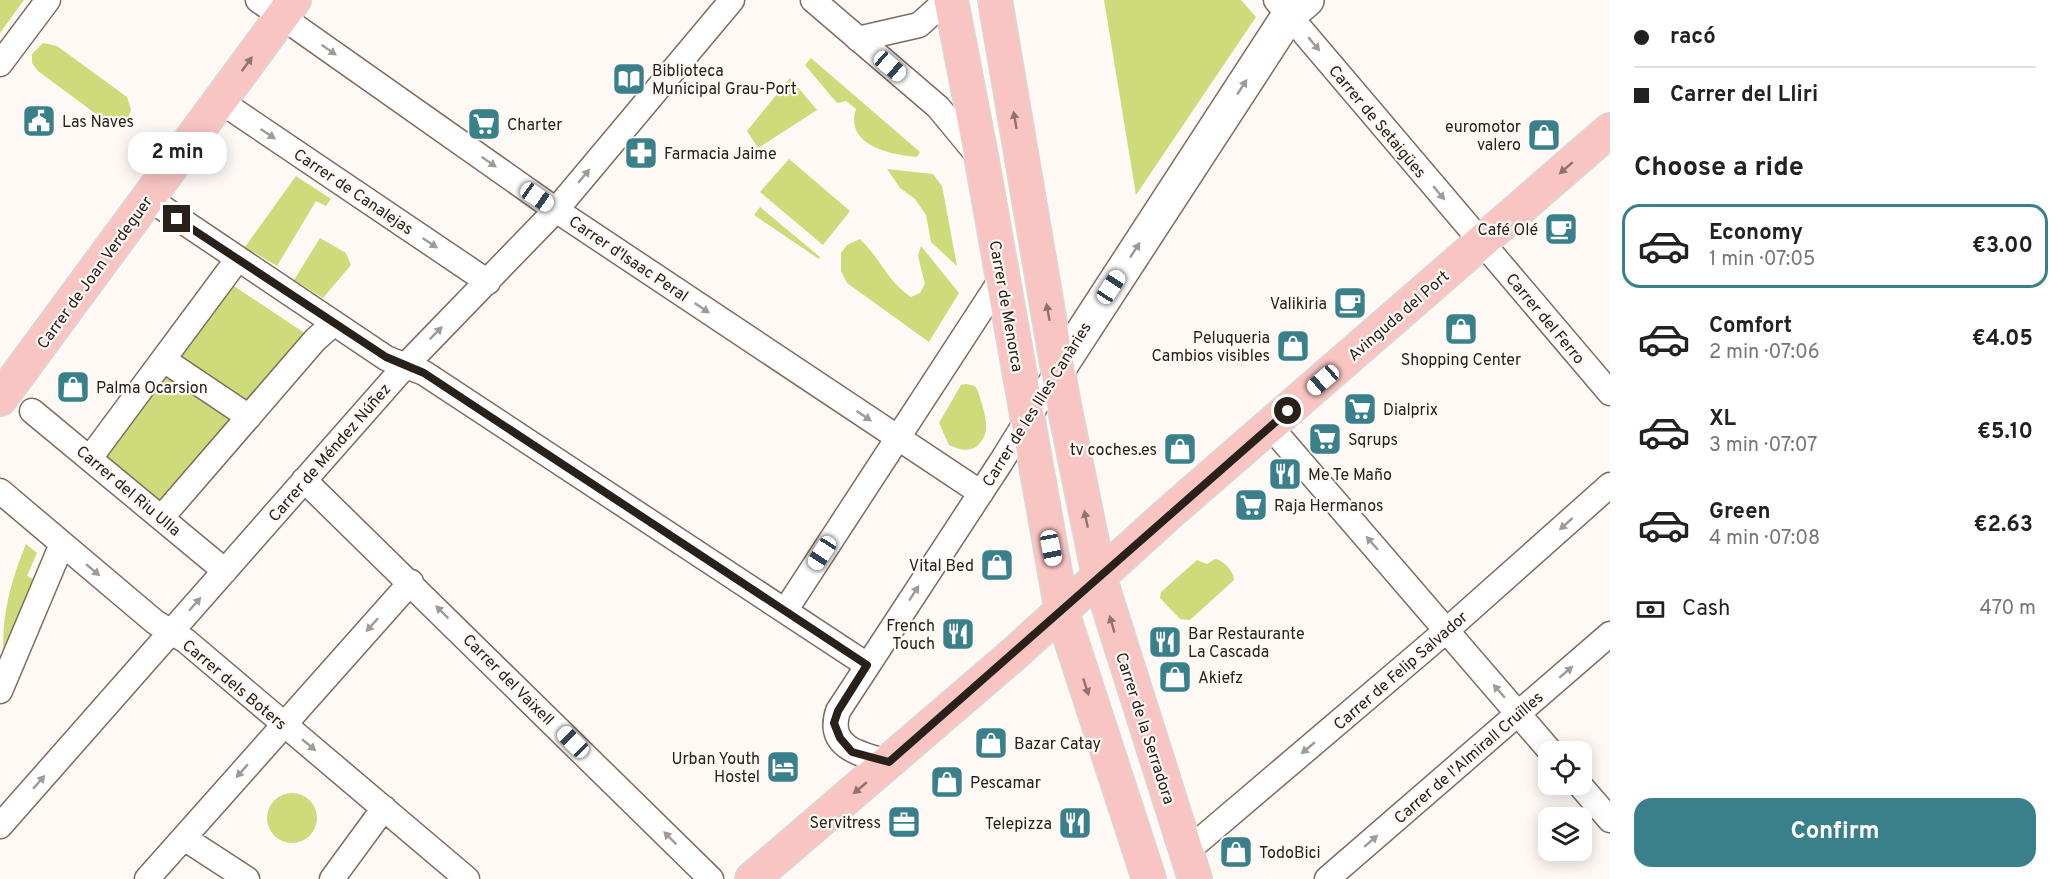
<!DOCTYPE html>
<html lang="en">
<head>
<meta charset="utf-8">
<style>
  :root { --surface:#fff; --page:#f2f2f2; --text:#222; --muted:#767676; --line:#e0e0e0; --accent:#3a808b }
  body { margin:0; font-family:Overpass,sans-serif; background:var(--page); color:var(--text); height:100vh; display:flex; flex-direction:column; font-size:22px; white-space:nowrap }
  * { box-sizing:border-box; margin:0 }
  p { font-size:20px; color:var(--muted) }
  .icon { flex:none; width:33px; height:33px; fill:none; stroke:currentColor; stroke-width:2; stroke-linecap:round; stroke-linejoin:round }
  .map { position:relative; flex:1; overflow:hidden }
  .sheet { display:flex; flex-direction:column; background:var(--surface); width:450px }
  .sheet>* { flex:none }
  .top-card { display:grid; align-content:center; height:132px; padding:0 24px; background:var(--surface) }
  .fabs { position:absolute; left:1538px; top:741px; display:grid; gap:12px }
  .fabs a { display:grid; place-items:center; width:54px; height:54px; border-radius:12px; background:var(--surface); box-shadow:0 3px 15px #0003; font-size:30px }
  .end { position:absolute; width:27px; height:27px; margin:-14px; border:8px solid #2a201a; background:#fff; box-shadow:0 0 0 3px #fff }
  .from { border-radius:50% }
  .bubble { position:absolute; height:42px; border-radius:18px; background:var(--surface); box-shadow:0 3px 15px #0003; font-size:20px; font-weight:700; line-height:42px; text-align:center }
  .car { position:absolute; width:18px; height:36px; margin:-18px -9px; border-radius:8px; box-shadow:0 0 4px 2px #0007; background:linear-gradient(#fff 24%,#345 0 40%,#fff 0 76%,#345 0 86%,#fff 0) }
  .top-card b { display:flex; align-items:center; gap:21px; height:57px; font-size:22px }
  .top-card b+b { border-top:2px solid var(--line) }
  .top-card i { width:15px; height:15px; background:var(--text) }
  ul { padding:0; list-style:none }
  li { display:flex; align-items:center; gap:18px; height:84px; margin:0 12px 9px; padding:0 12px; border:3px solid transparent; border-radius:18px }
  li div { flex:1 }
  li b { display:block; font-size:22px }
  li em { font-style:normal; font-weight:700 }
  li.on { border-color:var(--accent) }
  li>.icon { width:54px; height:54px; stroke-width:1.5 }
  h2 { padding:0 24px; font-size:27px; line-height:72px }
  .pay { display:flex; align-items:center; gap:15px; height:66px; padding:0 24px; font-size:22px }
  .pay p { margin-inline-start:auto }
  .cta { display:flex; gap:12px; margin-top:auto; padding:12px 24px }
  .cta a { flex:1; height:69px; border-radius:18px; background:var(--accent); color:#fff; font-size:24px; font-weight:700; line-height:69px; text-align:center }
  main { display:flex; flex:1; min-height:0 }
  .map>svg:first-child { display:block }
  .green { fill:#cddb7a }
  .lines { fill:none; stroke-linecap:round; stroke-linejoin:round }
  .street-casing { stroke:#816a5c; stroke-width:27 }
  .secondary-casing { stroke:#816a5c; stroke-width:36 }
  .primary-casing { stroke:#d9d7d6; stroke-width:36 }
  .street { stroke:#fff; stroke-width:24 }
  .secondary { stroke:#fff; stroke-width:33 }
  .primary { stroke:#f9c5c3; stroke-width:33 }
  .oneway { fill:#9f9b98 }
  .oneway2 { fill:#92726e }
  .route { stroke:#2a201a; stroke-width:8 }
  .labels { text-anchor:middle; stroke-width:4.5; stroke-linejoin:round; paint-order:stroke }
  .poi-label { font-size:16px; fill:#2a201a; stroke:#fef9f5; text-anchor:start }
  .street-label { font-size:16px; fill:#2a201a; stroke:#fef9f5 }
</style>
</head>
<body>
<main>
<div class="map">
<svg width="1610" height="879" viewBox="0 0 1610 879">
  <rect width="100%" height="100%" fill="#fef9f5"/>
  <!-- green -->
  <path class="green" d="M0,0H24L0,33Z
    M1104,0H1241L1256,17L1136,195Z
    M43,43L57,46L127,97L131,110C128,122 119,127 108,123L38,71L32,63V54Z
    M811,58L920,152L917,157C892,155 844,146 856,109L846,101L837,103L805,65Z
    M790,78L817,110L758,148L747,131Z
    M789,159L850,211L823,245L760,192Z
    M887,169L933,174L942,186L957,266L931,242L926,215L915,199L900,188Z
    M296,176L331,199L326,206L316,201L277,266L245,247Z
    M760,207L820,257L819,259L754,215Z
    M320,238L346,253L351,265L323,298L294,280Z
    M860,239C879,257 889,283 911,297L920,293L925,284L918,256L921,246L959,293L929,342L847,283L841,271V253L847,245Z
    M225,280L315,340L168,510L97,449Z
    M966,384L975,386L978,391C983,410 994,431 977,446C968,453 958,449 949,445L939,423L961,385Z
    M26,544L37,553L27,576L38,581L4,663C0,621 10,582 26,544Z
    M1215,559C1223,560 1234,571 1234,580L1190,620L1180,619L1160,598L1161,592L1197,560L1207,564Z
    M267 818a25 25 0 1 1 50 0a25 25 0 1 1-50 0Z"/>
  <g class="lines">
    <defs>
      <path id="street" d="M258,0L556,210L981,493
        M813,0L938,107L981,159
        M1276,0L1610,393
        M858,39L919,25L947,0
        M0,64L48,0
        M220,101L488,282
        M148,198L386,358L424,373L867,665
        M164,360L249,417
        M32,411L225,571
        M1270,426L1551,752
        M90,458L237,260
        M304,480L711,879
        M0,491L155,622L186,641L467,879
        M162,517L315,340L334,323
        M785,611L1002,278
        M0,691L62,544
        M889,762C862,755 826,748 838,711L1001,462L1058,370
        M1579,784L1610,820
        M0,826L406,365L556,210L732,0
        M184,838L247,879
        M1186,852L1447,630L1610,485
        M147,879L411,582
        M332,879L384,808
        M1327,879L1610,634"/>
      <path id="secondary" d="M1058,370L1289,15L1307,0"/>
      <path id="primary" d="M951,0L982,161L1062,612L1149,879
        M995,0L1063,400L1099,576L1195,879
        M0,399L294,0
        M752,879L1014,654L1168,514L1610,130"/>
    </defs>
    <!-- street casing -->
    <use href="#street" class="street-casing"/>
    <!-- secondary casing -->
    <use href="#secondary" class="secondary-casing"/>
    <!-- primary casing -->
    <use href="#primary" class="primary-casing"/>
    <!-- street -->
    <use href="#street" class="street"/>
    <!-- secondary -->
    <use href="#secondary" class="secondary"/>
    <!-- primary -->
    <use href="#primary" class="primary"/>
  </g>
  <!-- one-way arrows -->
  <defs><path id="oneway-solid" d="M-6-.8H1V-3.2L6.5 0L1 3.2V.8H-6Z" transform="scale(1.5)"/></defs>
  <g class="oneway">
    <use href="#oneway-solid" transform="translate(1314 44) rotate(50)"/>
    <use href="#oneway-solid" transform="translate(329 50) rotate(35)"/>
    <use href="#oneway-solid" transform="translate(1242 87) rotate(-57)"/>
    <use href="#oneway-solid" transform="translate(268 134) rotate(34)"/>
    <use href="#oneway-solid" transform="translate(489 162) rotate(35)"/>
    <use href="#oneway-solid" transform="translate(584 176) rotate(-50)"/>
    <use href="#oneway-solid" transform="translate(1439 193) rotate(50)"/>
    <use href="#oneway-solid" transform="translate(430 243) rotate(34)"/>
    <use href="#oneway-solid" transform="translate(1135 250) rotate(-57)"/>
    <use href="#oneway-solid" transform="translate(702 308) rotate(34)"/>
    <use href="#oneway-solid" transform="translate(436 333) rotate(-45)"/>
    <use href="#oneway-solid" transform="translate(864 416) rotate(34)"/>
    <use href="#oneway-solid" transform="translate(1566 524) rotate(138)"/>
    <use href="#oneway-solid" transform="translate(1372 543) rotate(-131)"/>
    <use href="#oneway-solid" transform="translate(93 570) rotate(40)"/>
    <use href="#oneway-solid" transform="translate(914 593) rotate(-57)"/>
    <use href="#oneway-solid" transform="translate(195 604) rotate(-49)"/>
    <use href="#oneway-solid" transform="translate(442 612) rotate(-135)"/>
    <use href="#oneway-solid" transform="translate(372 625) rotate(132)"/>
    <use href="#oneway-solid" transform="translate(1566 672) rotate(-41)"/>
    <use href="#oneway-solid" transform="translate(1499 691) rotate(-131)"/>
    <use href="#oneway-solid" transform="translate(309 745) rotate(40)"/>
    <use href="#oneway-solid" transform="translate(1308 748) rotate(140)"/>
    <use href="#oneway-solid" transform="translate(242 771) rotate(131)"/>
    <use href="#oneway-solid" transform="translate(39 782) rotate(-49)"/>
    <use href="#oneway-solid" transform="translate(670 838) rotate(-135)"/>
    <use href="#oneway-solid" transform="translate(1371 841) rotate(-41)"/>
  </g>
  <g class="oneway2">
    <use href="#oneway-solid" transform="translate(247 64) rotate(-54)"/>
    <use href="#oneway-solid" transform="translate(1015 120) rotate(-100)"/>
    <use href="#oneway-solid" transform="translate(1566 168) rotate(139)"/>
    <use href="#oneway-solid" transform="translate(1048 312) rotate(-100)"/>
    <use href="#oneway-solid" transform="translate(1086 519) rotate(-102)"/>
    <use href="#oneway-solid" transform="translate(1112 624) rotate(-106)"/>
    <use href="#oneway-solid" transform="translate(1086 687) rotate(72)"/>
    <use href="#oneway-solid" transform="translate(860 788) rotate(140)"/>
  </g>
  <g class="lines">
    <!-- route -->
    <path class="route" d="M177,219L386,357L424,373L867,665L838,711L834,723L840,738L852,752L889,762L1288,411"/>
  </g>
  <!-- icons -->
  <defs>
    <symbol id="library-square" viewBox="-11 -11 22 22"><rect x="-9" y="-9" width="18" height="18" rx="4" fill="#3a808b" stroke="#fef9f5"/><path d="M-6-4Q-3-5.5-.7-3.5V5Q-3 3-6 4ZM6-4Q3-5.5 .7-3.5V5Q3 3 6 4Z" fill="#fff"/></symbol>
    <symbol id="civic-square" viewBox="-11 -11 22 22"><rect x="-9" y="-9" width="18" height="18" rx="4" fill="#3a808b" stroke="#fef9f5"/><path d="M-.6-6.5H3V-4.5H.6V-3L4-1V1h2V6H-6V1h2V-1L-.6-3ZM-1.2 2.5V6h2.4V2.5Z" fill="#fff"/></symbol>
    <symbol id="supermarket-square" viewBox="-11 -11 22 22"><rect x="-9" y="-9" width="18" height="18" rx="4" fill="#3a808b" stroke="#fef9f5"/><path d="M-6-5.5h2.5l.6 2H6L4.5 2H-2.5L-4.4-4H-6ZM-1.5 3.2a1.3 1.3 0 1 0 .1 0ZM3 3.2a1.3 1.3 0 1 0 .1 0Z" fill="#fff"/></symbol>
    <symbol id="shop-square" viewBox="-11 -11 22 22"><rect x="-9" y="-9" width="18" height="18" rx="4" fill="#3a808b" stroke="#fef9f5"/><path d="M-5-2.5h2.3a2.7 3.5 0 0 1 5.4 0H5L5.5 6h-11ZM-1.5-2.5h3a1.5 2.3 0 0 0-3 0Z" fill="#fff"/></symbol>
    <symbol id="pharmacy-square" viewBox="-11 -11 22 22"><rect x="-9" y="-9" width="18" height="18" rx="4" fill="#3a808b" stroke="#fef9f5"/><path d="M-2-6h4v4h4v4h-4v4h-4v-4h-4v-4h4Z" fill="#fff"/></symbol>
    <symbol id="cafe-square" viewBox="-11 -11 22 22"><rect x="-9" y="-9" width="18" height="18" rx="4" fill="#3a808b" stroke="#fef9f5"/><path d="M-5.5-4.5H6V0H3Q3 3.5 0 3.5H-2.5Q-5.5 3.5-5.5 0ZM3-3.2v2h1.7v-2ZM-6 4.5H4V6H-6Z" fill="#fff"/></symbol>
    <symbol id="restaurant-square" viewBox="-11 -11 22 22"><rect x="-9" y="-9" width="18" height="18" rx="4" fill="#3a808b" stroke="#fef9f5"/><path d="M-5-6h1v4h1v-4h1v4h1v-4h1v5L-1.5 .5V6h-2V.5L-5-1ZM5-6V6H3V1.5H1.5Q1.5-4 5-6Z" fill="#fff"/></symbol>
    <symbol id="hotel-square" viewBox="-11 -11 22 22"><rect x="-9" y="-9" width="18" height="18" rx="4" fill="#3a808b" stroke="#fef9f5"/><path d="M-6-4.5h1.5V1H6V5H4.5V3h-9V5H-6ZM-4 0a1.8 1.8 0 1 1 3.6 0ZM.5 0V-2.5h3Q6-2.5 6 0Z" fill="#fff"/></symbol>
    <symbol id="office-square" viewBox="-11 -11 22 22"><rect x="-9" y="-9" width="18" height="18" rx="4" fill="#3a808b" stroke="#fef9f5"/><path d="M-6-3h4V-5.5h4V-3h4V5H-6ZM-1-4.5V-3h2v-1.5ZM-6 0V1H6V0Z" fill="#fff"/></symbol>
  </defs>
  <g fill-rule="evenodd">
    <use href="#library-square" x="610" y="60" width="38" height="38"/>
    <use href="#civic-square" x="20" y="102" width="38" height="38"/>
    <use href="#supermarket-square" x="465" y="105" width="38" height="38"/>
    <use href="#shop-square" x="1525" y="116" width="38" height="38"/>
    <use href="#pharmacy-square" x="622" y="134" width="38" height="38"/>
    <use href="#cafe-square" x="1542" y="210" width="38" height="38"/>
    <use href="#cafe-square" x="1331" y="284" width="38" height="38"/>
    <use href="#shop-square" x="1442" y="310" width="38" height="38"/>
    <use href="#shop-square" x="1274" y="327" width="38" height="38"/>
    <use href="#shop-square" x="54" y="368" width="38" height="38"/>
    <use href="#supermarket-square" x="1341" y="390" width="38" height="38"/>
    <use href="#supermarket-square" x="1306" y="420" width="38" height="38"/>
    <use href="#shop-square" x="1161" y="430" width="38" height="38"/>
    <use href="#restaurant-square" x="1266" y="455" width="38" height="38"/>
    <use href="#supermarket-square" x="1232" y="486" width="38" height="38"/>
    <use href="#shop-square" x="978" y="546" width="38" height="38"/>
    <use href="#restaurant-square" x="939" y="615" width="38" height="38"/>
    <use href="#restaurant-square" x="1146" y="623" width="38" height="38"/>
    <use href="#shop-square" x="1156" y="658" width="38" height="38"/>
    <use href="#shop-square" x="972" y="724" width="38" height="38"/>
    <use href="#hotel-square" x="764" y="748" width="38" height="38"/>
    <use href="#shop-square" x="928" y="763" width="38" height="38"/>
    <use href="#office-square" x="885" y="803" width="38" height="38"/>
    <use href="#restaurant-square" x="1056" y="804" width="38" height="38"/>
    <use href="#shop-square" x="1217" y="833" width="38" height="38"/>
  </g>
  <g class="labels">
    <!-- poi labels -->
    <g class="poi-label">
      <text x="652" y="76">Biblioteca<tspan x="652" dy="18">Municipal Grau-Port</tspan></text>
      <text x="62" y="127">Las Naves</text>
      <text x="507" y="130">Charter</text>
      <text x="1521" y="132" text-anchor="end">euromotor<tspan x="1521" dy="18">valero</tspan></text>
      <text x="664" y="159">Farmacia Jaime</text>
      <text x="1538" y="235" text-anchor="end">Café Olé</text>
      <text x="1327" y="309" text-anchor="end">Valikiria</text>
      <text x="1270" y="343" text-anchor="end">Peluqueria<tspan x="1270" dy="18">Cambios visibles</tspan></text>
      <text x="1461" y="365" text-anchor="middle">Shopping Center</text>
      <text x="96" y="393">Palma Ocarsion</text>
      <text x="1383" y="415">Dialprix</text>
      <text x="1348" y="445">Sqrups</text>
      <text x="1157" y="455" text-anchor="end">tv coches.es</text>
      <text x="1308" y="480">Me Te Maño</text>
      <text x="1274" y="511">Raja Hermanos</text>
      <text x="974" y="571" text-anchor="end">Vital Bed</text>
      <text x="935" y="631" text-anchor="end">French<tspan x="935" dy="18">Touch</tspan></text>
      <text x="1188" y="639">Bar Restaurante<tspan x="1188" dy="18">La Cascada</tspan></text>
      <text x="1198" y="683">Akiefz</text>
      <text x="1014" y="749">Bazar Catay</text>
      <text x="760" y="764" text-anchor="end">Urban Youth<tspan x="760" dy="18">Hostel</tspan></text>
      <text x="970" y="788">Pescamar</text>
      <text x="881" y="828" text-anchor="end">Servitress</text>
      <text x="1052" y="829" text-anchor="end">Telepizza</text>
      <text x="1259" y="858">TodoBici</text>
    </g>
    <!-- street labels -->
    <g class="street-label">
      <text transform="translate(1378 121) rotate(50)" y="6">Carrer de Setaigües</text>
      <text transform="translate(354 191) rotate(34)" y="6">Carrer de Canalejas</text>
      <text transform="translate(629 258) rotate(34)" y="6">Carrer d'Isaac Peral</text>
      <text transform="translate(94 272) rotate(-54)" y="6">Carrer de Joan Verdeguer</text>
      <text transform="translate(1007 306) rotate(80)" y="6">Carrer de Menorca</text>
      <text transform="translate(1398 315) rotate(-41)" y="6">Avinguda del Port</text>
      <text transform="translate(1546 318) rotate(50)" y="6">Carrer del Ferro</text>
      <text transform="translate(1036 404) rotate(-58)" y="6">Carrer de les Illes Canàries</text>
      <text transform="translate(329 452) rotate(-49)" y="6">Carrer de Méndez Núñez</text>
      <text transform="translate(129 490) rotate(40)" y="6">Carrer del Riu Ulla</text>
      <text transform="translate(1400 670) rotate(-41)" y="6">Carrer de Felip Salvador</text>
      <text transform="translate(509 679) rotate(45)" y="6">Carrer del Vaixell</text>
      <text transform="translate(235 684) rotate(40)" y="6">Carrer dels Boters</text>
      <text transform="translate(1146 728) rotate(72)" y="6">Carrer de la Serradora</text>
      <text transform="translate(1468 757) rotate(-41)" y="6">Carrer de l'Almirall Cruïlles</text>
    </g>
  </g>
</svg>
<div class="fabs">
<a><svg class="icon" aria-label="locate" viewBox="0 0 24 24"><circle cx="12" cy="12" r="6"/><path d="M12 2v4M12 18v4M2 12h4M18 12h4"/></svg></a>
<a><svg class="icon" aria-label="layers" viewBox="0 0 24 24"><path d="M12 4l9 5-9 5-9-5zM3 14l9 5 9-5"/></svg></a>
</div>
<i class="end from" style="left:1288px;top:411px"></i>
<i class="end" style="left:177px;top:219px"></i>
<div class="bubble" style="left:128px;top:132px;width:99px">2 min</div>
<i class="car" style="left:890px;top:66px;rotate:131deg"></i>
<i class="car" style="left:537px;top:197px;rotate:125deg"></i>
<i class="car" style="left:1111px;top:287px;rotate:33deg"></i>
<i class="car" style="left:1323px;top:380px;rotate:229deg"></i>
<i class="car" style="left:1051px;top:548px;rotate:169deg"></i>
<i class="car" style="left:822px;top:553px;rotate:213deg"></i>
<i class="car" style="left:573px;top:742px;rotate:315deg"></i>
</div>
<section class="sheet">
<div class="top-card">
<b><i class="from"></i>racó</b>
<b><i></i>Carrer del Lliri</b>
</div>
<h2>Choose a ride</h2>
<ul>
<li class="on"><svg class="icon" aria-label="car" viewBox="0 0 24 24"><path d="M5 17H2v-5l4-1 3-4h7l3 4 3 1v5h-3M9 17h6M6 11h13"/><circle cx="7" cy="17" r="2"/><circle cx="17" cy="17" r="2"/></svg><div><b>Economy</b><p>1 min · 07:05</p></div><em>€3.00</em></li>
<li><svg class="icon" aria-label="car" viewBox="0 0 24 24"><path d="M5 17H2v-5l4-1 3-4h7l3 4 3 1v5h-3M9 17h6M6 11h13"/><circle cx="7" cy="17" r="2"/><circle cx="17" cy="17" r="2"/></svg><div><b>Comfort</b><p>2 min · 07:06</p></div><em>€4.05</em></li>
<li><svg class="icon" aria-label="car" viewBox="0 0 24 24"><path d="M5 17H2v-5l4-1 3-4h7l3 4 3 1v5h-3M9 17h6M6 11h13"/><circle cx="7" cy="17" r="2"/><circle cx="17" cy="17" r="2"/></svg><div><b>XL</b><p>3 min · 07:07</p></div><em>€5.10</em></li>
<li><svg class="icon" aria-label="car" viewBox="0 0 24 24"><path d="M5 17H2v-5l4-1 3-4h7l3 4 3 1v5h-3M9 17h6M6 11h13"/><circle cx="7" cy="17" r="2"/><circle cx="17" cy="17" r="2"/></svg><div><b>Green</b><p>4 min · 07:08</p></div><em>€2.63</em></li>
</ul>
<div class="pay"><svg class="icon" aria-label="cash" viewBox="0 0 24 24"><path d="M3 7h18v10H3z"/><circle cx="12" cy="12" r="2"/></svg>Cash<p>470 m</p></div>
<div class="cta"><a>Confirm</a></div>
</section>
</main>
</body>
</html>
